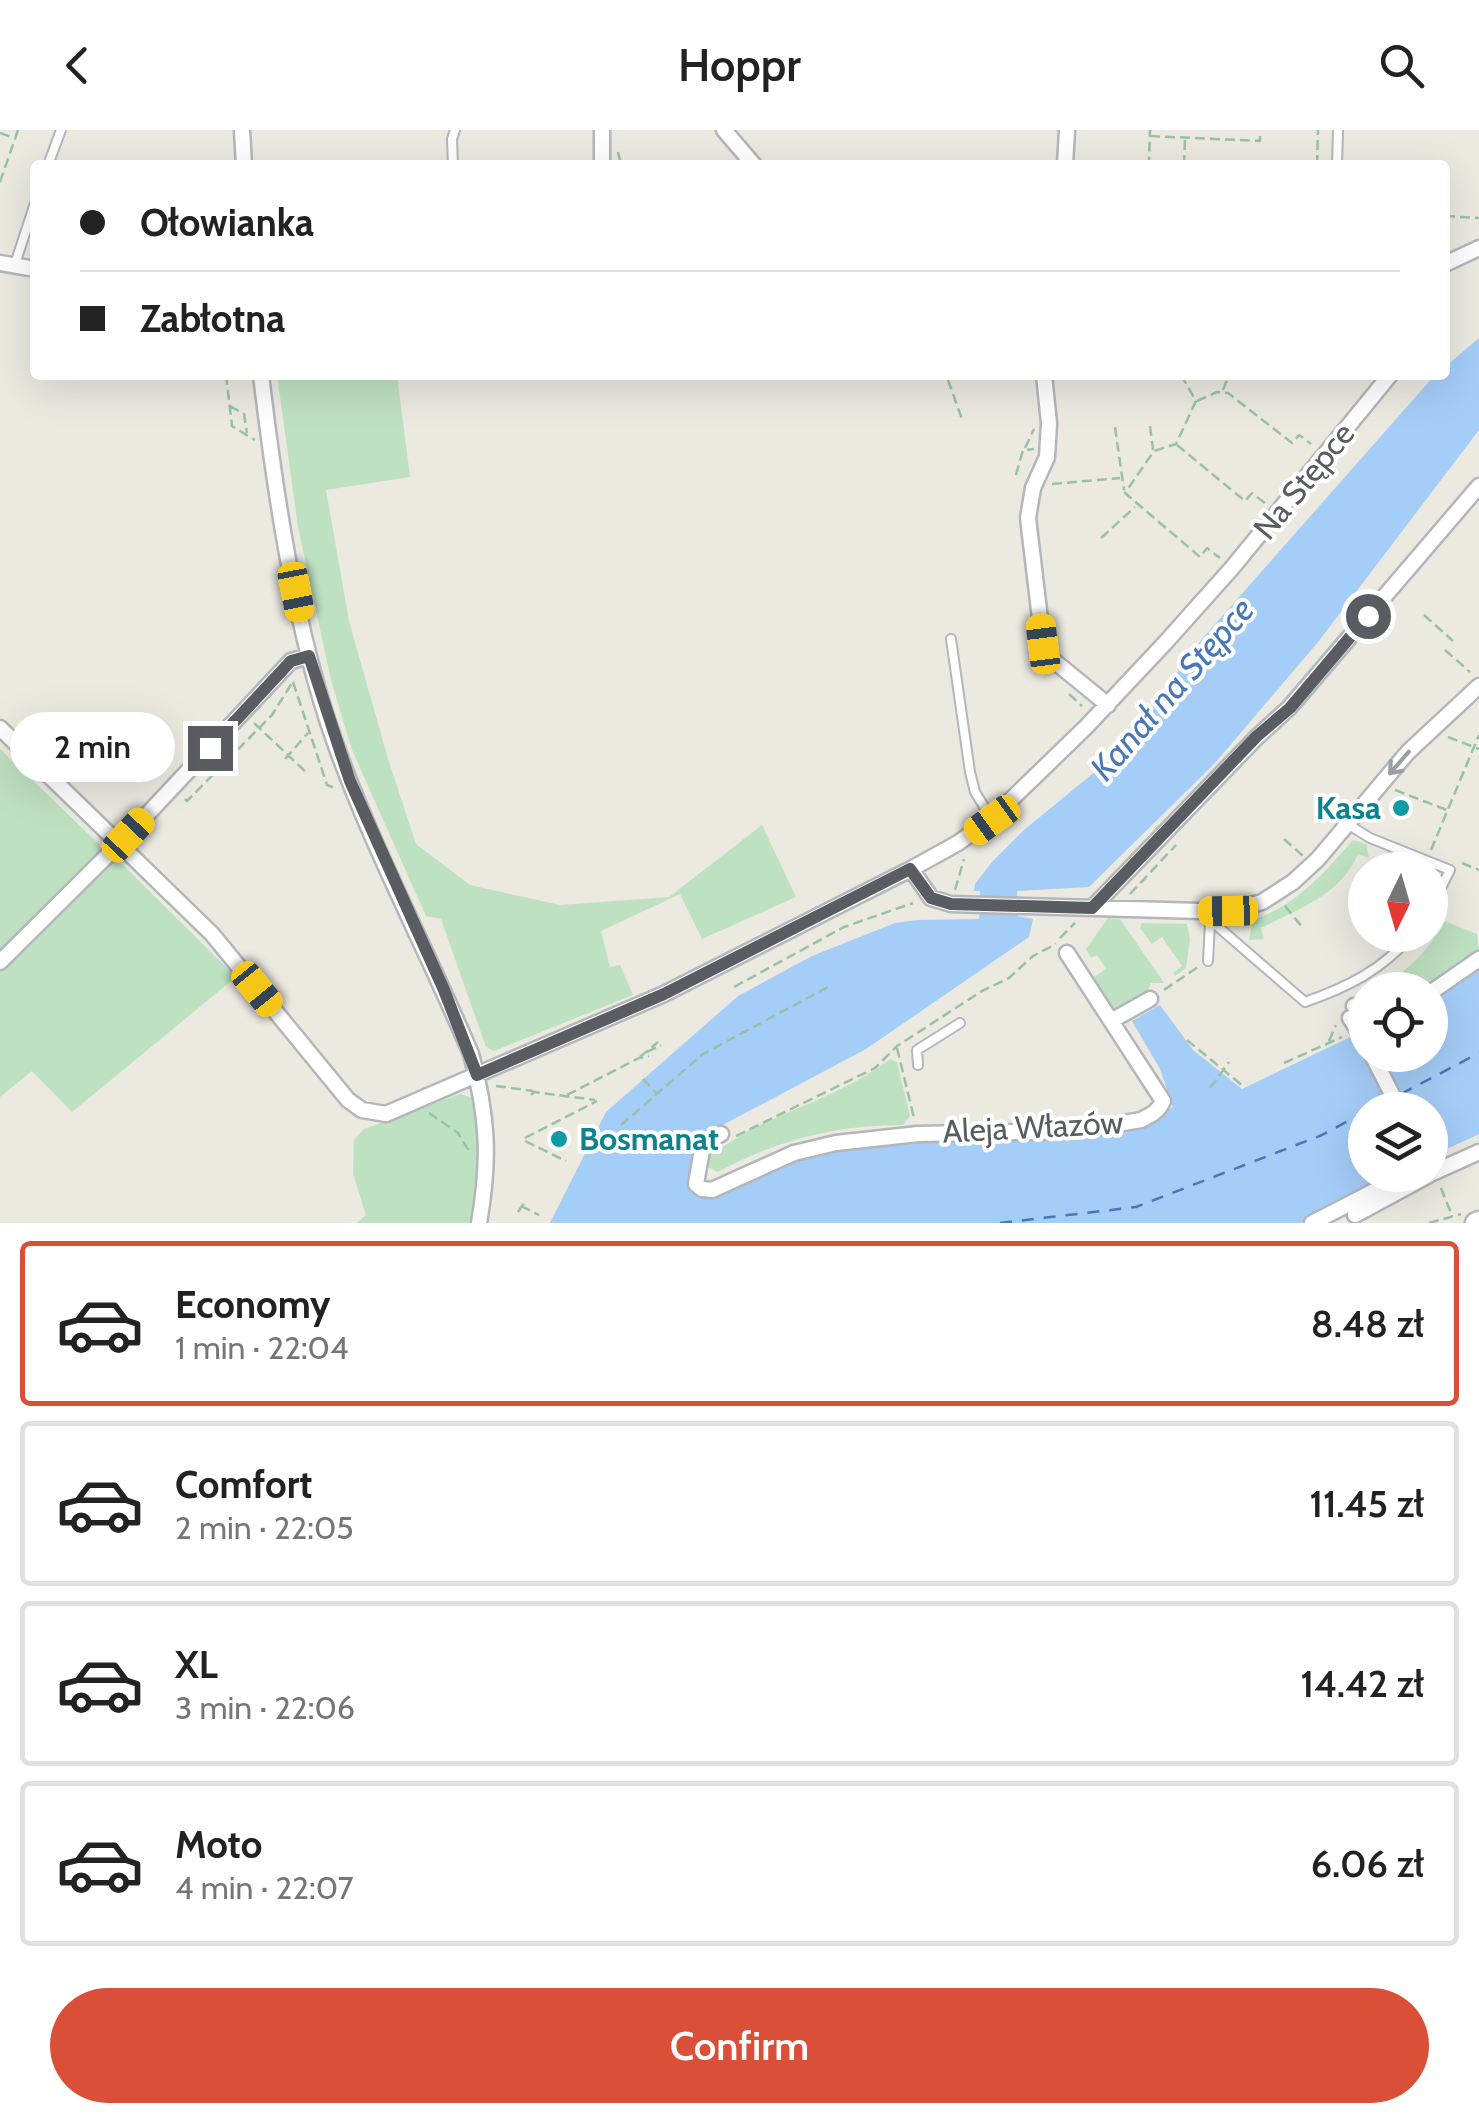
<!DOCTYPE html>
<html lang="en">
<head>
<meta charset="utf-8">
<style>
  :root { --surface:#fff; --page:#f6f6f6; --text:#222; --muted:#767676; --line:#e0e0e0; --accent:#da4f38 }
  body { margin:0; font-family:Cabin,sans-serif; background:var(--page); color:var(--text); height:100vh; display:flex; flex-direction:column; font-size:38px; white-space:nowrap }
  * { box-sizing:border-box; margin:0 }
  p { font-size:32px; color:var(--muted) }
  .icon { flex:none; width:55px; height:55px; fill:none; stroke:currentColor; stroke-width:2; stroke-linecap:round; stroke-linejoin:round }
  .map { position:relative; height:1093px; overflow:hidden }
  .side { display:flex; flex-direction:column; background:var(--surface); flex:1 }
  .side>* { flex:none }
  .banner { position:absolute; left:30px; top:30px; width:1420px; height:220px; border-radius:10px; box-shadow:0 10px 40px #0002; display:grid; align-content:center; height:220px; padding:0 50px; background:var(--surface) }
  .needle { width:65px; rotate:185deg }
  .fabs { position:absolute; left:1348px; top:722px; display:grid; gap:20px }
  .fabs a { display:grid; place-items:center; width:100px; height:100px; border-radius:50%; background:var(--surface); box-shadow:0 10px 40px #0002; font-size:50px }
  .end { position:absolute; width:45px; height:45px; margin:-22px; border:12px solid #595c60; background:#fff; box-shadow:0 0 0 5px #fff }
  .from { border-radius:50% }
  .bubble { position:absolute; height:70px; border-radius:35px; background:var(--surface); box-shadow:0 10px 40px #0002; font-size:32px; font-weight:600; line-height:70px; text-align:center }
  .car { position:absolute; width:30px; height:60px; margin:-30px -15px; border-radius:12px; box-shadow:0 0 8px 2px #0007; background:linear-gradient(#f5c518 24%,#345 0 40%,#f5c518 0 76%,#345 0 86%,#f5c518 0) }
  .banner b { display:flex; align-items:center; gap:35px; height:95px; font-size:38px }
  .banner b+b { border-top:2px solid var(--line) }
  .banner i { width:25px; height:25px; background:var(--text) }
  ul { padding:18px 0 0; list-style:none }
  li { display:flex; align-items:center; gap:30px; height:165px; margin:0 20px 15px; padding:0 30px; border:5px solid var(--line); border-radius:10px }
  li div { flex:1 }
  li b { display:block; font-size:38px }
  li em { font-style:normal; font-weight:600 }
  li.selected { border-color:var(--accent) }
  li>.icon { width:90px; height:90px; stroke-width:1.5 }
  .button { display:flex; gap:20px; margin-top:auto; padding:20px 50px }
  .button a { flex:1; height:115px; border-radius:60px; background:var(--accent); color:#fff; font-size:40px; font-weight:600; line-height:115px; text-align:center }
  header { display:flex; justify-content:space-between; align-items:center; height:130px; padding:0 50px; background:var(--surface); font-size:45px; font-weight:600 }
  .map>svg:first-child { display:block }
  .green { fill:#bee1c1 }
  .water { fill:#a4cdf7 }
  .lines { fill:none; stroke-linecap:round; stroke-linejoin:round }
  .ferry { stroke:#4a78b7; stroke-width:2.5; stroke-dasharray:12 10; stroke-linecap:butt }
  .lane-casing { stroke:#b3b6ba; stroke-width:12 }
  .street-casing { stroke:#b3b6ba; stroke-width:19 }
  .secondary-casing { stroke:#b4b7bc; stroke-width:25 }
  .path { stroke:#99c1a7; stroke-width:2.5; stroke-dasharray:10 5; stroke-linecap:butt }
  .lane { stroke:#fff; stroke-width:8 }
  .street { stroke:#fff; stroke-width:14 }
  .secondary { stroke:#fff; stroke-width:20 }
  .oneway { stroke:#9b9da0 }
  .route { stroke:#595c60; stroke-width:12 }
  .culture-dot { fill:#0f9aa8; stroke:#fff; stroke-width:4 }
  .labels { text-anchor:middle; stroke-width:8; stroke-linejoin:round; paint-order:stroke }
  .street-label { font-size:32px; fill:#595c60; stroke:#fff }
  .culture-label { font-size:32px; font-weight:bold; fill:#0d838f; stroke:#fff; text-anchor:end }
  .water-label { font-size:35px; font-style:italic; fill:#4a78b7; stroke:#fff }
</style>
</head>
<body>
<header><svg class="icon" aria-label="back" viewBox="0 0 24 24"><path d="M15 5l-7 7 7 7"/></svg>Hoppr<svg class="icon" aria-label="search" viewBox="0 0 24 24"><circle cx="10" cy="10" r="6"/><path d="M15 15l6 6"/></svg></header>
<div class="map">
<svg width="1479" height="1093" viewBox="0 0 1479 1093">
  <rect width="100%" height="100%" fill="#ebe9e0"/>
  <!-- green -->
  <path class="green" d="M277,245H397L410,347L326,360L349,491L388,629L416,714L470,755L560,775L669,767L762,695L796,767L702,809L680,764L601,801L610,837L620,835L633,865L494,921L486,917L441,789L426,786L352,620L331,550L298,397Z
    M0,619L100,715V720L0,821Z
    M1353,710L1366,714L1369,728L1358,724C1340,765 1299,779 1261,798L1264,809L1249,810L1253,790C1297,775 1323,744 1353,710Z
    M115,731L123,735L236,847L72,982L32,941L0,967V841L108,734Z
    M1434,787L1477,804L1479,825L1430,860H1376C1401,846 1428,823 1440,797L1431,792Z
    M1108,788L1120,789L1164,853H1151L1145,867L1115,883L1091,849L1106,839L1097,825L1091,828L1086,819Z
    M1142,793L1187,794L1190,809L1186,838L1175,846L1173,843L1182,836L1162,807L1152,814L1140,798Z
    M890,929L897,932L910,986L903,995C835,995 777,1010 718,1042L704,1035L708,1022C720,1021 735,1008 748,1001C794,978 849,961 890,929Z
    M460,964L473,968C483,1008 479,1053 469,1093H357L366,1085L353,1044L354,1010L364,999Z"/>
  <!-- water -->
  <path class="water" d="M1479,208V300L1318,512L1215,633L1089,757L1017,761L1018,786L1033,789L1029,807L866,919L702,1006C689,1021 687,1044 694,1061L710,1067C751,1049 795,1023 839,1017C869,1012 902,1010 932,1009C1001,1006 1117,1022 1173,977L1160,939L1132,891L1160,875L1193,920L1242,959L1365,900V925H1430V868L1479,835V1004L1430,1027V980H1365V1045H1392L1301,1093H550L606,982L738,866L812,826L895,793L918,790L979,789L980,761H974L975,754L992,732L1024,700L1119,622L1202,509L1434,246L1445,245V237Z"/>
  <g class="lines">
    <!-- ferry -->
    <path class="ferry" d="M1401,964L1479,923
      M1370,980L1389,970
      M1000,1093L1136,1077L1322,1005L1365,982"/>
    <defs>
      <path id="lane" d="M48,35L61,0
        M453,35L452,9L455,0
        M1337,35L1338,0
        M14,137L35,73
        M951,509L970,642L975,662L991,688
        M1349,695L1370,708L1450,740L1430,780
        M1202,783L1305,872C1348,857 1382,840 1412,805
        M1208,831L1210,792
        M918,935L917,920L960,893"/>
      <path id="street" d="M242,0L244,35
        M602,0V35
        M724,0L754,35
        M1065,35L1067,0
        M0,133L35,139
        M1445,134L1479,118
        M261,245C275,362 295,500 334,610C372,718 427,820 471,924C488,986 490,1030 479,1093
        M1044,245L1049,293L1047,327L1033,358L1028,388L1043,514L1048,526L1108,575
        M0,598L212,804L348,970L362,980L386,984L664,864L911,739L958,713L991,689L1086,597L1165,513L1232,438L1390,245
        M911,739L931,768L951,774L1200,781H1228L1262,772L1293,752L1318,729L1408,622L1479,556
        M1092,778L1257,607L1289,578L1479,356
        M0,832L128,705L291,531L309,526
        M1430,863L1479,829
        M1354,876L1365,879
        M1350,888L1365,912
        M1111,891L1150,869
        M1372,925L1400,980
        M721,1004L703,1014L696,1054L702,1059L712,1060L794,1023L836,1013L918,1004L1076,1001L1141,990C1151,985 1158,982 1163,971L1067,823
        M1430,1028L1437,1041
        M1430,1044L1479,1022
        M1355,1085L1429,1045
        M1312,1093L1405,1045"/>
      <path id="secondary" d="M1476,1093L1479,1092"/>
    </defs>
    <!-- lane casing -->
    <use href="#lane" class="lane-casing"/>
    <!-- street casing -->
    <use href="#street" class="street-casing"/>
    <!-- secondary casing -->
    <use href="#secondary" class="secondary-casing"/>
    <!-- path -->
    <path class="path" d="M0,3L14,8
      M1150,6L1260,11V1
      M618,22L621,35
      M1145,35L1149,31L1150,0
      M1184,35L1185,9
      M1317,35L1318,0
      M0,52L18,0
      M1445,86L1479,88
      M226,245L232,296L255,310
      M1181,245L1196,271L1176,314L1154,321L1125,363L1200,427L1207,418L1220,428
      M948,250L963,292
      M1223,260L1229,245
      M1197,271L1217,262L1228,263L1292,313L1299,305L1311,314
      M230,276L244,284L247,303
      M1150,296L1153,320
      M1115,297L1124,360
      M1177,315L1245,371L1252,363L1266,374
      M1025,318L1034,299
      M1016,345L1023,320L1034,319
      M1052,354L1120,348
      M1101,408L1135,377
      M1424,485L1453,511
      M1445,520L1470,542
      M293,552L327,655L335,658
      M1069,564L1082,576
      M254,593L308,644
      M1448,607L1479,619
      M285,629L308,603
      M1395,660L1447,680
      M185,669L187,671L272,585L292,553
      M1284,709L1303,726
      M1431,720L1479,605
      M1462,733L1479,740
      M955,760L964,729
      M1130,764L1176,715
      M1285,776L1303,798
      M1060,808L1075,793
      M734,857L844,797L913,773
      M1164,860L1198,837
      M1187,910L1243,956
      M1329,911L1336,895
      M897,918L914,988
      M647,922L661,915
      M640,927L658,912
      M1284,933L1342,907
      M643,949L656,963
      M496,956L533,961
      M1210,958L1229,932
      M531,965L534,962L595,970
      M567,965L639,928L649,926
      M429,983L458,1003L469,1021
      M621,995L703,924L830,856
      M736,1006L875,938L897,916L982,861L1009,848L1033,826L1056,814
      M525,1008L597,971
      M525,1011L566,1031
      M1441,1058L1451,1083
      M521,1076L539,1085
      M518,1082L524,1073
      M1429,1093L1461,1084"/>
    <!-- lane -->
    <use href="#lane" class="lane"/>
    <!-- street -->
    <use href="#street" class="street"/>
    <!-- secondary -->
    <use href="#secondary" class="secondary"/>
  </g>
  <!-- one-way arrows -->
  <defs><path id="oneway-shaft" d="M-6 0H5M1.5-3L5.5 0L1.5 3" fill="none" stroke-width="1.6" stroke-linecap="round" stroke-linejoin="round" transform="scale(2.5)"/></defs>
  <use class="oneway" href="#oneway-shaft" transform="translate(1399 633) rotate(131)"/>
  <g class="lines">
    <!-- route -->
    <path class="route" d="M210,618L291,531L309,526L350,651L444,860L477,945L664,864L910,739L931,768L951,774L1092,778L1257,606L1290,578L1368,486"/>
  </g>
  <!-- markers -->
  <g class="culture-dot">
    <circle cx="1401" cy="678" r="10"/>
    <circle cx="559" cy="1009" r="10"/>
  </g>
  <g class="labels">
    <!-- street labels -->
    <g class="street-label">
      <text transform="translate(1304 351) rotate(-51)" y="11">Na Stępce</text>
      <text transform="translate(1033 997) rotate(-3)" y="11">Aleja Włazów</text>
    </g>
    <!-- culture labels -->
    <g class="culture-label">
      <text x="1381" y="689">Kasa</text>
      <text x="579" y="1020" text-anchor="start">Bosmanat</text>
    </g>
    <!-- water labels -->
    <g class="water-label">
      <text transform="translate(1172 559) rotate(-49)" y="12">Kanał na Stępce</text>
    </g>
  </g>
</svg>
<div class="fabs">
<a><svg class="needle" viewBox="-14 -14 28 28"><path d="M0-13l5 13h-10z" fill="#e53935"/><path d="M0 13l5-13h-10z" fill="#767676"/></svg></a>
<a><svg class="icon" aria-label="locate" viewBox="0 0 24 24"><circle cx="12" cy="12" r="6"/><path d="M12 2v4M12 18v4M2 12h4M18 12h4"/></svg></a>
<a><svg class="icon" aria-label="layers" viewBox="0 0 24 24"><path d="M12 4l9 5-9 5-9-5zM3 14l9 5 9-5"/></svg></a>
</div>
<i class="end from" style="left:1368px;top:486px"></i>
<i class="end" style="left:210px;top:618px"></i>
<div class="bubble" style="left:10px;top:582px;width:165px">2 min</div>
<i class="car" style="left:296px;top:462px;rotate:169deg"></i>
<i class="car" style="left:1043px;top:514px;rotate:353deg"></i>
<i class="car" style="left:992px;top:690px;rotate:234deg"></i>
<i class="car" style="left:128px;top:705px;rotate:43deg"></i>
<i class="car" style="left:1228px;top:781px;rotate:269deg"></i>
<i class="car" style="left:257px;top:859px;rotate:141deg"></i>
<div class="banner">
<b><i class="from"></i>Ołowianka</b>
<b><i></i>Zabłotna</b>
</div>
</div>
<section class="side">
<ul>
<li class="selected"><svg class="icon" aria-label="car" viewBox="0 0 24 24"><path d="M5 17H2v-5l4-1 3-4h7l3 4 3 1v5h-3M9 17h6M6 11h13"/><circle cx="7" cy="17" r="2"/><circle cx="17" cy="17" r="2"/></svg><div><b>Economy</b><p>1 min · 22:04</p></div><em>8.48 zł</em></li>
<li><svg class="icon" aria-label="car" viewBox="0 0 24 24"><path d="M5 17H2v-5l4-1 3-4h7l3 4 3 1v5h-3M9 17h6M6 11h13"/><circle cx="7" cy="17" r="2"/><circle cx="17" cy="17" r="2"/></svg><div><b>Comfort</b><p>2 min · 22:05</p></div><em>11.45 zł</em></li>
<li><svg class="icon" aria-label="car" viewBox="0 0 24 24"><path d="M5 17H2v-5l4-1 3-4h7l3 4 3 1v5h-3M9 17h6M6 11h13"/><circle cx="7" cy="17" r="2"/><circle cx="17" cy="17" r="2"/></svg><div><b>XL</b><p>3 min · 22:06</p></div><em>14.42 zł</em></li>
<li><svg class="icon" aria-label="car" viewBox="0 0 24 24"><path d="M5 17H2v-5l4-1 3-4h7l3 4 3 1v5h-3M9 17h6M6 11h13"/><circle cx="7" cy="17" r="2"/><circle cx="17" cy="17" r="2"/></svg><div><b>Moto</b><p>4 min · 22:07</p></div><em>6.06 zł</em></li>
</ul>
<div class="button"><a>Confirm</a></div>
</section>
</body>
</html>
